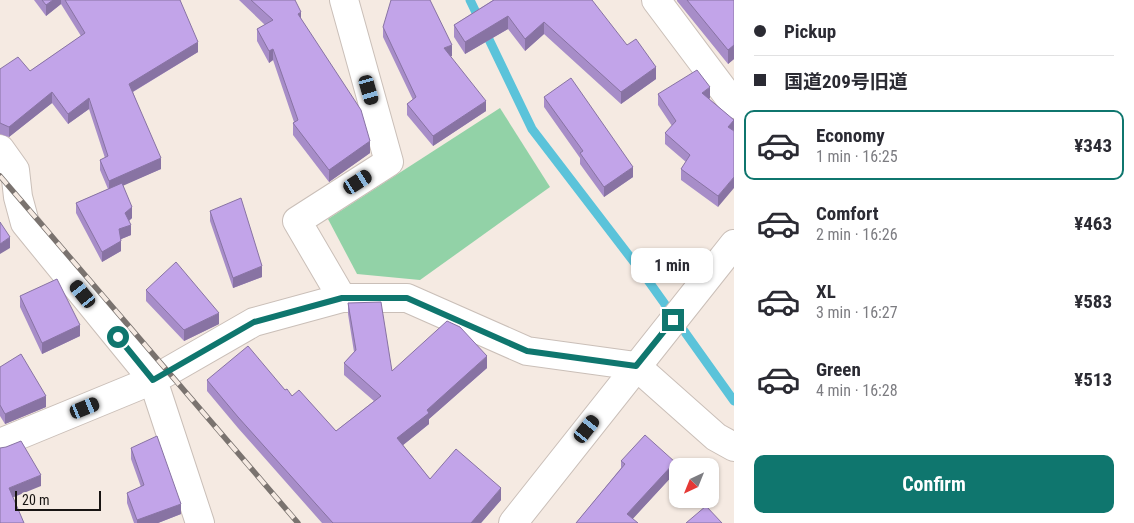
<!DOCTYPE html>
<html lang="en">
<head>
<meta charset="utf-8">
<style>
  :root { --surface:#fff; --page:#f7f7f7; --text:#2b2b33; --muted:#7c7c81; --line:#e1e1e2; --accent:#0f766e }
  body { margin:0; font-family:"Roboto Condensed","Noto Sans JP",sans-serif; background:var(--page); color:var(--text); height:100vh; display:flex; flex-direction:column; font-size:19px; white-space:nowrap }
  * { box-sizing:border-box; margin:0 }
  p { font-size:16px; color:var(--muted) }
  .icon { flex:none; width:28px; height:28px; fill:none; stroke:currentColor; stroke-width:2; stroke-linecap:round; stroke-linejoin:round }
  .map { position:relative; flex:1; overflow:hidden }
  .side { display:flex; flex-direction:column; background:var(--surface); width:400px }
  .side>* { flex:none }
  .banner { display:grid; align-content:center; height:110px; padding:0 20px; background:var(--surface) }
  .needle { width:32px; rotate:223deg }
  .controls { position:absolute; left:669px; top:458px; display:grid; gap:10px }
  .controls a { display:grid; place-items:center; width:50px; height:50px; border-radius:10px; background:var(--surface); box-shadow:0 1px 4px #0004; font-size:25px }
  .scale { position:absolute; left:15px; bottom:12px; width:86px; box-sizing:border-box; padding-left:5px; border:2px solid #181412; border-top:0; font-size:14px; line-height:18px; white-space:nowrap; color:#181412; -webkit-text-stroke:4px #f5eae2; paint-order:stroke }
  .end { position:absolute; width:22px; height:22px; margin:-11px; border:6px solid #0f766e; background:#fff; box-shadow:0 0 0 2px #fff }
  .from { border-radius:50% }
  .bubble { position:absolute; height:35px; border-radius:10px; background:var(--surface); box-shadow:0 1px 4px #0004; font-size:16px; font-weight:700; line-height:35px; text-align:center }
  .car { position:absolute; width:15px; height:30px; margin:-15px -8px; border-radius:6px; box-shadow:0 0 4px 1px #0007; background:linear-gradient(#222 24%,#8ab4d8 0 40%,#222 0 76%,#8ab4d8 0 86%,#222 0) }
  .banner b { display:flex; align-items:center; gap:18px; height:48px; font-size:19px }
  .banner b+b { border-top:1px solid var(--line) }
  .banner i { width:12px; height:12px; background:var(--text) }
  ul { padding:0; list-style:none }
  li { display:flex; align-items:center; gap:15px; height:70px; margin:0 10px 8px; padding:0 10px; border:2px solid transparent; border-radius:10px }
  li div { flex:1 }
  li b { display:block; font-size:19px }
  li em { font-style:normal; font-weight:700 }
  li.on { border-color:var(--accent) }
  li>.icon { width:45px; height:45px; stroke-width:1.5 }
  .action { display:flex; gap:10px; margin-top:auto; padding:10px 20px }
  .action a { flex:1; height:58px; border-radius:10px; background:var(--accent); color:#fff; font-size:20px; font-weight:700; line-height:58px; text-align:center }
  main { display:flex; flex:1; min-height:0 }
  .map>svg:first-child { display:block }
  .green { fill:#92d2a7 }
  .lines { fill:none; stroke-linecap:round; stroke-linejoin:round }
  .stream { stroke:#5bc3da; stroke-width:9 }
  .street-casing { stroke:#cabfb8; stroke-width:30 }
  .secondary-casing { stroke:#cabfb8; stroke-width:30 }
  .street { stroke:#fff; stroke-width:28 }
  .secondary { stroke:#fff; stroke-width:28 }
  .rail-casing { stroke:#7a736f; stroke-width:5.5 }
  .rail { stroke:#f5eae2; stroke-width:4; stroke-dasharray:11; stroke-linecap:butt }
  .wall { fill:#a78dc8 }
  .shaded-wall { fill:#8873a3 }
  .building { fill:#c2a4e9; stroke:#8873a3 }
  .route { stroke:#0f766e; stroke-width:6 }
</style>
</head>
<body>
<main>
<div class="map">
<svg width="734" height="523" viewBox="0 0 734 523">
  <rect width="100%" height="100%" fill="#f5eae2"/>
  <!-- green -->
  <path class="green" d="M500,108L550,187L420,280L357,274L328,219Z"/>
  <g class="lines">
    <!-- stream -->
    <path class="stream" d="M470,0L532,129L647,279L734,401"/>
    <defs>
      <path id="street" d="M656,0L734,104
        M0,149L15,170L18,197L25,223L153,380L200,523
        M342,298L297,221L389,162L344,0
        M0,443L153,380L254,322L342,298H407L527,351L636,366L716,437L734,447"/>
      <path id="secondary" d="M513,523L734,244"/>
    </defs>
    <!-- street casing -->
    <use href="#street" class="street-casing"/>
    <!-- secondary casing -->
    <use href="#secondary" class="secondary-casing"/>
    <!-- street -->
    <use href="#street" class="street"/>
    <!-- secondary -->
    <use href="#secondary" class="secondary"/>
    <defs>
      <path id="rail" d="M0,176L298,523"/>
    </defs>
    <!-- rail casing -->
    <use href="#rail" class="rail-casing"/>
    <!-- rail -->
    <use href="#rail" class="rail"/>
  </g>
  <!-- wall -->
  <path class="wall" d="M34,0H180L198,52L133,92L161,169L123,185L132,218L129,221L131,235L121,239V251L102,262L76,213V203L108,189L100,170V160L105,158L89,109L68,124L52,103L9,137L0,134V69L30,71L81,36L61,4L46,16Z
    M239,0H295L301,19L370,153L329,182L293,135V123L294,122L273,60L269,63L257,41V29L265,25Z
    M493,0L627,45L656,79L621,104L544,34L525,51L508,29L465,54L454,37V25Z
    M677,0H734V59L728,64L677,1Z
    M383,27L452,56H450L486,111L433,146L407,115V104L413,100L383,37Z
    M658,94L710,98L709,99L734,120L718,207L681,180V169L686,162L665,144V133L672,126L658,105Z
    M544,97L633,177L604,197L580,164V158L544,107Z
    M210,211L262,277L233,288L210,221Z
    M146,290L219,324L184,341L146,301Z
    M20,296L80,336L42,354L20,307Z
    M348,303L392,371L487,368L429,419V424L403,445L430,479L501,500L481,523H322L238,428L207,391V380L285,390L336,431L374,401L344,375V363L354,352L348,314Z
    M0,367L46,407L5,424L0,416Z
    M131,448L181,514L158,523H134L127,503V493L141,487L131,459Z
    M621,461L675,473L633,518L576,523L621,468Z"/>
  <!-- shaded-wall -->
  <path class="shaded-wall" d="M53,0H61V4L46,16V5Z
    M301,12V23L298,14Z
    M508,16V29L465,54V42Z
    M544,22V34L525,51V39Z
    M198,42V52L129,94V84Z
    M452,45V56L444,59V48Z
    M734,45V59L728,64V50Z
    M273,49V60L269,63V51Z
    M656,67V79L621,104V92Z
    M710,87V98L702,103V93Z
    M52,92V103L9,137V127Z
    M89,98V109L68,124V114Z
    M486,101V111L433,146V136Z
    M734,120V131L728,127Z
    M370,141V153L329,182V170Z
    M161,158V169L109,192V181Z
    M633,167V177L604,197V187Z
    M734,177V188L718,207V196Z
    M132,207V218L125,224V213Z
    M131,225V235L119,240V229Z
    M10,237V248L0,254V244Z
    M121,241V251L102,262V252Z
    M262,266V277L233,288V278Z
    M219,313V324L184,341V330Z
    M80,325V336L42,354V343Z
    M487,356V368L429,419V424L397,450V438L427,410Z
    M46,396V407L5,424V414Z
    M675,462V473L629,523L627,514Z
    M41,475V486L9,499V488Z
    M501,488V500L481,523H471Z
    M181,504V514L158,523H137V520Z"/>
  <!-- building -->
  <path class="building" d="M42,0H53L46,5Z
    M65,0H180L198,42L129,84L161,158L109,181L100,160L108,156L89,98L68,114L52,92L9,127L0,123V69L18,57L30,71L85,33Z
    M251,0H295L301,12L298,14L361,110L370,141L329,170L293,123L298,120L273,49L269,51L257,29L273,20Z
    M391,0H430L452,45L444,48L486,101L433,136L407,104L416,97L383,27Z
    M494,0H592L627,45L636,39L656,67L621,92L544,22L525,39L508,16L465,42L454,25Z
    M687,0H734V45L728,50Z
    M697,70L710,87L702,93L734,120L728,127L734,131V177L718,196L681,169L690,155L665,133L676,121L658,94Z
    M571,78L633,167L604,187L580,153L583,151L544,97Z
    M122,183L132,207L125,213L131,225L119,229L121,241L102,252L76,203Z
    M241,198L262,266L233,278L210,211Z
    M0,222L10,237L0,244Z
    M176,262L219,313L184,330L146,290Z
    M57,279L80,325L42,343L20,296Z
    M381,302L392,371L447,321L460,327L487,356L427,410L429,413L397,438L430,479L456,449L501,488L471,523H333L238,417L207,380L248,346L285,390L287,389L292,396L299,390L336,431L381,396L344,363L356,350L348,303Z
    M21,354L46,396L5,414L0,405V367Z
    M645,435L675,462L627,514L638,523H576L625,464L621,461Z
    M157,436L181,504L137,520L127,493L144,485L131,448Z
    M21,441L41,475L9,488L24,523H0V448L6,447Z
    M706,506L722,523H686Z"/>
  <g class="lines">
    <!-- route -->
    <path class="route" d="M118,337L153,380L254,322L342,298H407L527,351L636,366L673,320"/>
  </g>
</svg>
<div class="controls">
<a><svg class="needle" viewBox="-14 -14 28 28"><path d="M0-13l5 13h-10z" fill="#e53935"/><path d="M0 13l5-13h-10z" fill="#7c7c81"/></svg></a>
</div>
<div class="scale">20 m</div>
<i class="end from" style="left:118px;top:337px"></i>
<i class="end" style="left:673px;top:320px"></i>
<div class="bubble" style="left:631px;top:248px;width:82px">1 min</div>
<i class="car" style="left:369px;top:90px;rotate:164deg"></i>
<i class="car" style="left:358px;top:182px;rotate:57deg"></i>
<i class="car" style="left:83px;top:294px;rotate:321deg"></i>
<i class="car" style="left:85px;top:408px;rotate:68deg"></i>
<i class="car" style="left:587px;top:429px;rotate:38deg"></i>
</div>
<section class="side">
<div class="banner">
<b><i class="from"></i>Pickup</b>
<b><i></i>国道209号旧道</b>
</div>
<ul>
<li class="on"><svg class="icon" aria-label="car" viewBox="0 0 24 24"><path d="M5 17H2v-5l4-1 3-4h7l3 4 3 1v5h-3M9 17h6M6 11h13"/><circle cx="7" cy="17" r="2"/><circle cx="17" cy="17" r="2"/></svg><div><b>Economy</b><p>1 min · 16:25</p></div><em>¥343</em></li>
<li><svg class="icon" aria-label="car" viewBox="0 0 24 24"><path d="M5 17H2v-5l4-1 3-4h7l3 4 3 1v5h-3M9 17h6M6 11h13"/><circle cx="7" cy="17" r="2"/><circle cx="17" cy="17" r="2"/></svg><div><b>Comfort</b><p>2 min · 16:26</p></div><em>¥463</em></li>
<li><svg class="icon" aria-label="car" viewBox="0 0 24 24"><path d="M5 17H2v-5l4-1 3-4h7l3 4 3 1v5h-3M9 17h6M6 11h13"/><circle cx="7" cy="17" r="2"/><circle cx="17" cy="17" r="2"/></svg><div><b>XL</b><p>3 min · 16:27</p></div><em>¥583</em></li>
<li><svg class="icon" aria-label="car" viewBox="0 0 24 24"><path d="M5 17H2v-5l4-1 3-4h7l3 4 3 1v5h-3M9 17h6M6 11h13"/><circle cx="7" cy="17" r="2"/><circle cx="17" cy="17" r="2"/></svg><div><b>Green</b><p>4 min · 16:28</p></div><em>¥513</em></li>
</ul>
<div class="action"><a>Confirm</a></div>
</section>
</main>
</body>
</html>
